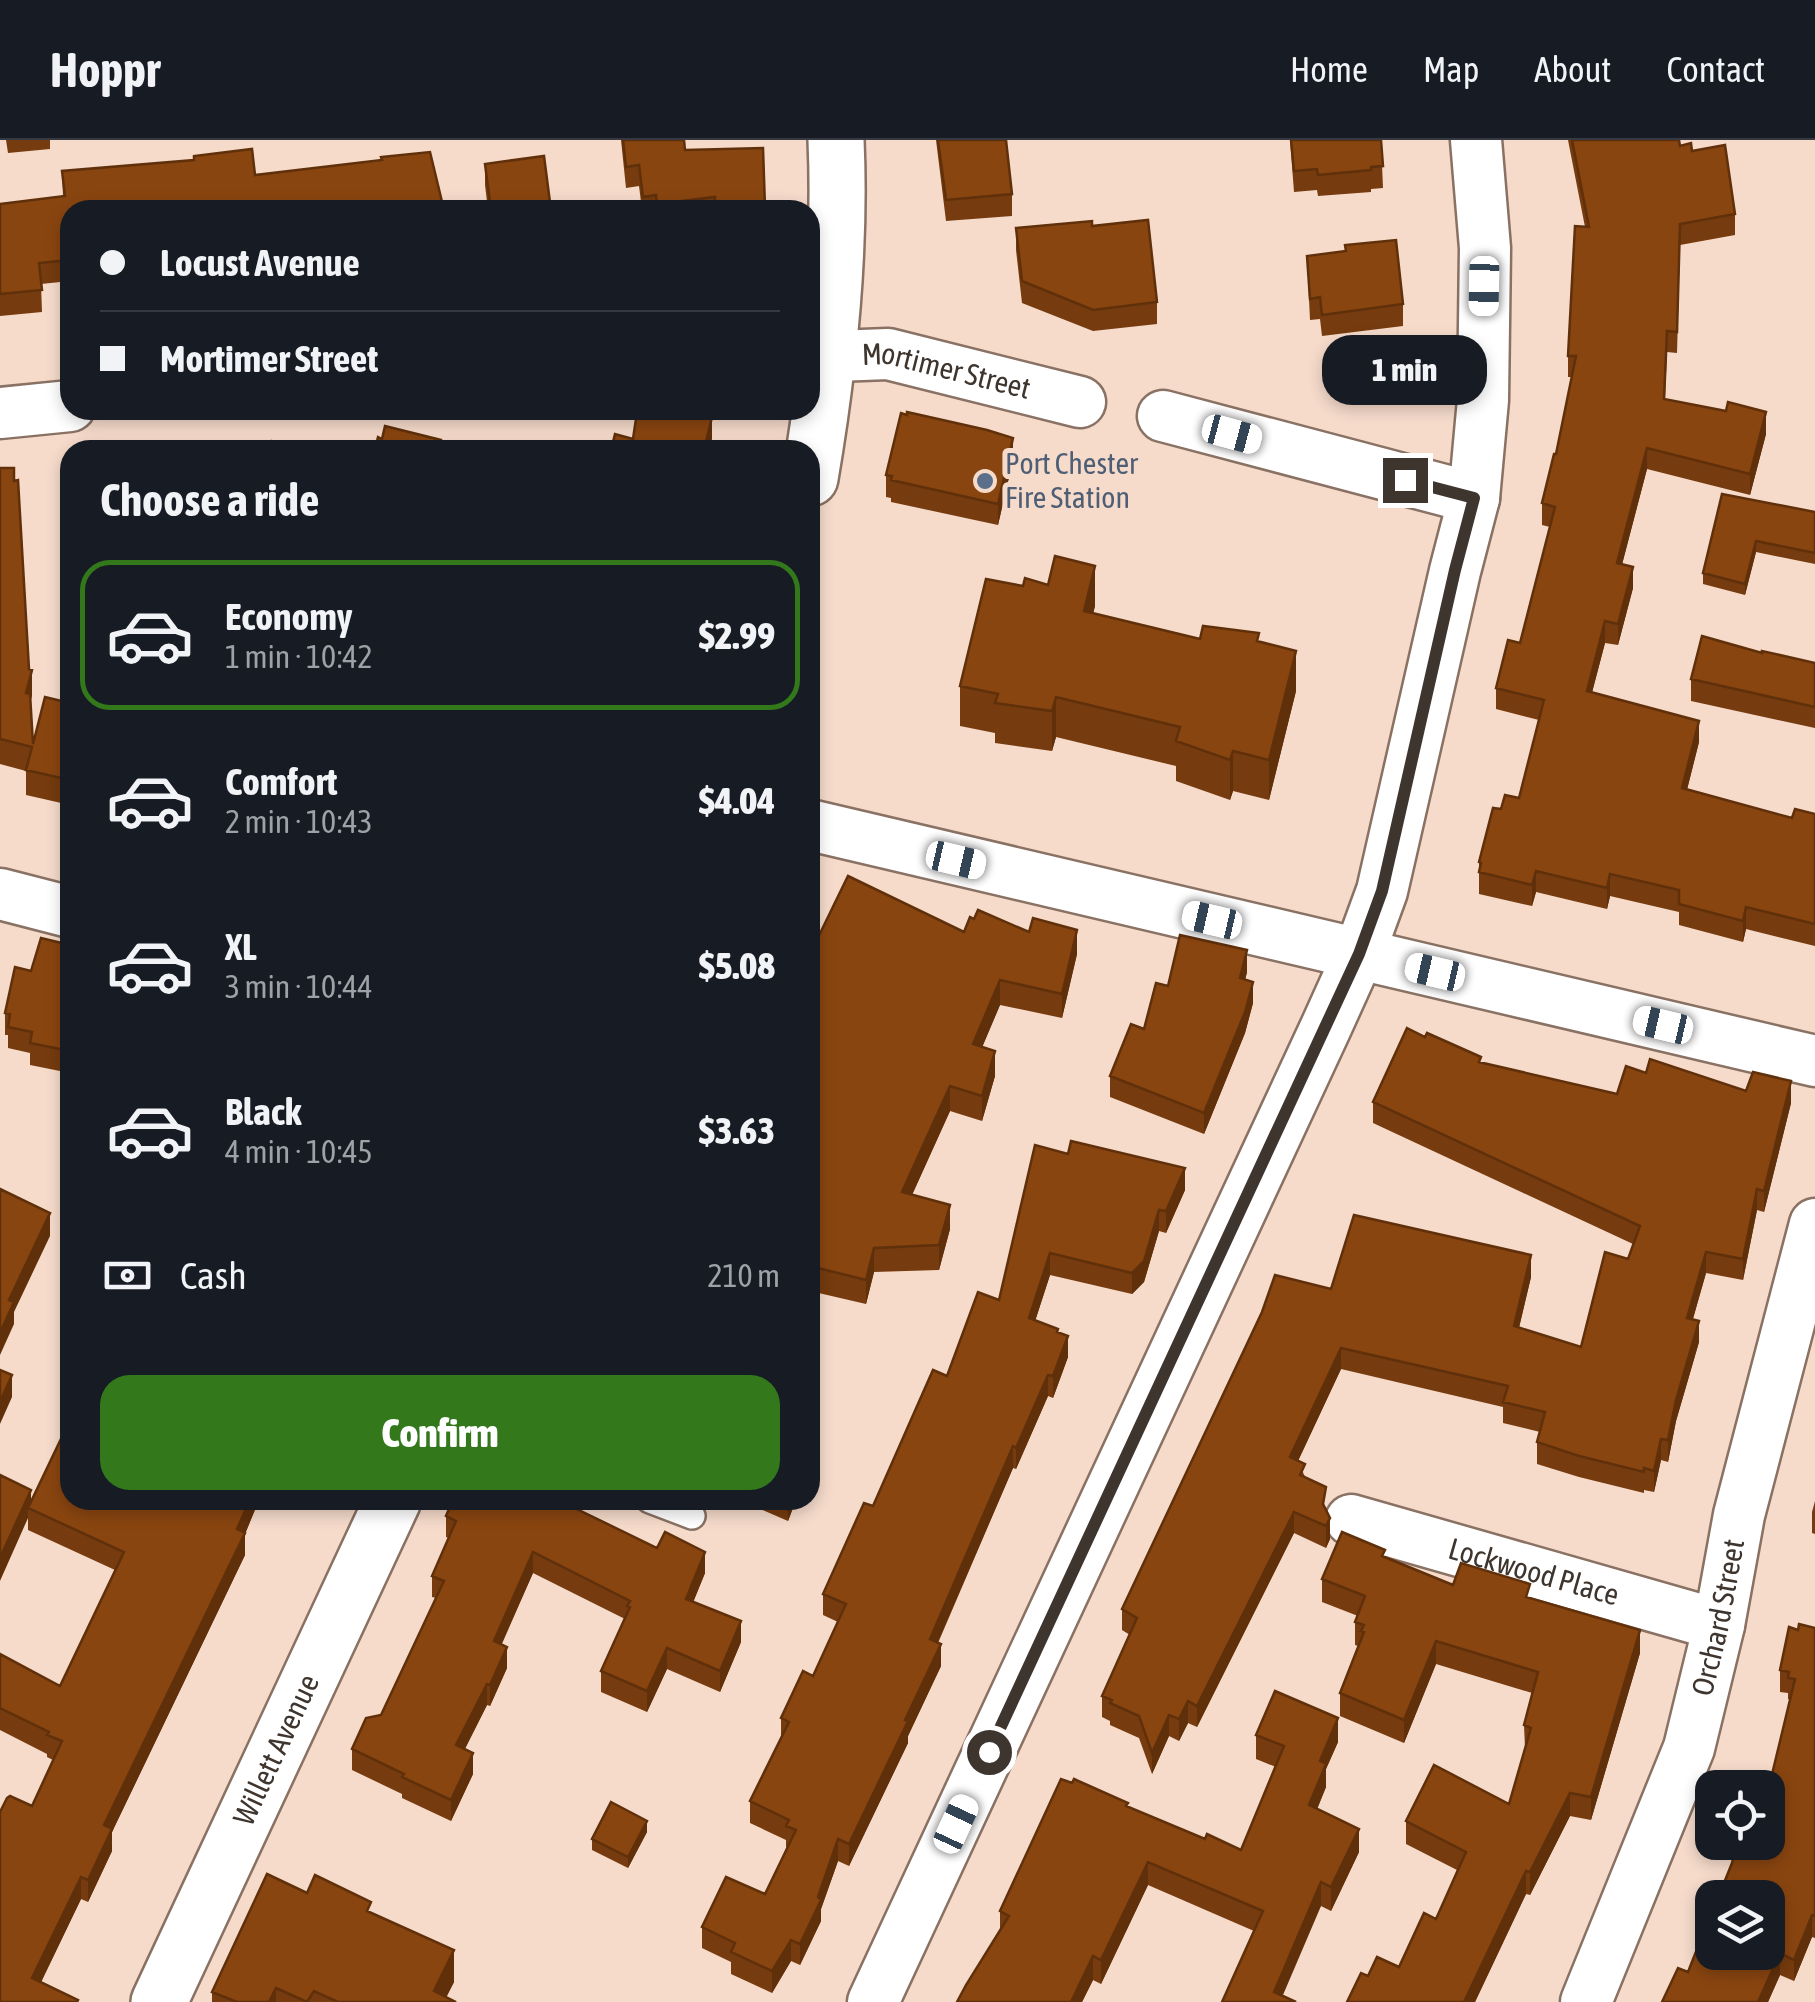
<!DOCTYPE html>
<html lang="en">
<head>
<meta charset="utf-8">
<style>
  :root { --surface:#171b24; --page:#242831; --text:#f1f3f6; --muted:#9ea1a6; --line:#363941; --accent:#33791c }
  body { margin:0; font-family:"Asap Condensed",sans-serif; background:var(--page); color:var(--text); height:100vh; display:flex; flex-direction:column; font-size:38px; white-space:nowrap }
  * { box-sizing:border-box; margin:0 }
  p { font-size:32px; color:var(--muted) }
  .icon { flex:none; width:55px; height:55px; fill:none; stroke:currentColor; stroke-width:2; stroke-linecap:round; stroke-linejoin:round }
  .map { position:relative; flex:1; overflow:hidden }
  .side { position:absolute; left:60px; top:300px; width:760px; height:1070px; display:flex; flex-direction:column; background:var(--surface); border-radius:30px; box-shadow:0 5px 15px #0003 }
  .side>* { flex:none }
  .hud { position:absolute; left:60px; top:60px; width:760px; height:220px; border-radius:30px; box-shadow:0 5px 15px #0003; display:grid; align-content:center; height:220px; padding:0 40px; background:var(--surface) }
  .tools { position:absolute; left:1695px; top:1630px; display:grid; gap:20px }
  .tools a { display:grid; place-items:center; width:90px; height:90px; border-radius:20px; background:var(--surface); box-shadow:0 5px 15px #0003; font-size:50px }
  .end { position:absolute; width:45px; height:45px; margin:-22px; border:12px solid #3f352f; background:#fff; box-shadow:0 0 0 5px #fff }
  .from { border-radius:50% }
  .bubble { position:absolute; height:70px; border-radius:30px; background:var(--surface); box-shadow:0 5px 15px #0003; font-size:32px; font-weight:800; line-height:70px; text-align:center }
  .car { position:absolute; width:30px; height:60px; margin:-30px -15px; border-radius:12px; box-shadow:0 0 8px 2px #0007; background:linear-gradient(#fff 24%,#345 0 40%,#fff 0 76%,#345 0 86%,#fff 0) }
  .hud b { display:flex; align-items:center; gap:35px; height:95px; font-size:38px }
  .hud b+b { border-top:2px solid var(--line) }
  .hud i { width:25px; height:25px; background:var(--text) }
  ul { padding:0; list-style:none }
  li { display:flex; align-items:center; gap:30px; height:150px; margin:0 20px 15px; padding:0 20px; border:5px solid transparent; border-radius:30px }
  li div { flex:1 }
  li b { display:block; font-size:38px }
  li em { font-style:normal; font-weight:800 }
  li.on { border-color:var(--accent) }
  li>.icon { width:90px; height:90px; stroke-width:1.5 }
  h2 { padding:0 40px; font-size:45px; line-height:120px }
  .pay { display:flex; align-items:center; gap:25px; height:110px; padding:0 40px; font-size:38px }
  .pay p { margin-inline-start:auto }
  .button { display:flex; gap:20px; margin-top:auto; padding:20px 40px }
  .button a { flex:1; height:115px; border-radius:30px; background:var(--accent); color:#fff; font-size:40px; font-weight:800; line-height:115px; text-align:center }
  header { display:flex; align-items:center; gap:60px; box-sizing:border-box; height:140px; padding:0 50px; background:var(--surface); border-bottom:2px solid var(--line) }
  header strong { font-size:48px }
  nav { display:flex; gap:55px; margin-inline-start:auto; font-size:35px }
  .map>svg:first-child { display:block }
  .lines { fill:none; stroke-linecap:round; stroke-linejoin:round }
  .service-casing { stroke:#897163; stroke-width:30 }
  .minor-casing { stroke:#897163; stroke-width:55 }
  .tertiary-casing { stroke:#897163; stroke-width:60 }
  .service { stroke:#fff; stroke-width:25 }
  .minor { stroke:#fff; stroke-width:50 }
  .tertiary { stroke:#fff; stroke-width:55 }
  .wall { fill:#763b0e }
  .shaded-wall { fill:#60300b }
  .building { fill:#894510; stroke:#60300b; stroke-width:2.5 }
  .route { stroke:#3f352f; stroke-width:12 }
  .service-dot { fill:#5c6f8a; stroke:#f6dbcb; stroke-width:4 }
  .labels { text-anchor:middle; stroke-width:10; stroke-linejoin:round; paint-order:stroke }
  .street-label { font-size:30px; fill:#3f352f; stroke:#f6dbcb }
  .service-label { font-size:30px; fill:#4e5e75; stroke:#f6dbcb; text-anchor:start }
</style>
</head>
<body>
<header>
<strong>Hoppr</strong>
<nav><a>Home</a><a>Map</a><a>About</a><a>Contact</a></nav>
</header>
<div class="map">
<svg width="1815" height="1862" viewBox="0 0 1815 1862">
  <rect width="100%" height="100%" fill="#f6dbcb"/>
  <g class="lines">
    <defs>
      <path id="service" d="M650,1360L692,1376"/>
      <g id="minor">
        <path id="s1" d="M810,217L888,214L1080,262"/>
        <path d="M0,273L70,266"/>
        <path d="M1163,276L1474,358"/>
        <path d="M810,685L1815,921"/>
        <path d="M0,754L70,772"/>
        <path id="s2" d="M1351,1380L1719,1485"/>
        <path d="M873,1862L1326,887L1359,814L1382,751L1455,431L1474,358L1483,260L1485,108L1476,0"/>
        <path id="s3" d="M1586,1862L1689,1608L1719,1485L1739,1375L1815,1084"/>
      </g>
      <g id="tertiary">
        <path d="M810,338C829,227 841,113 836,0"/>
        <path id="s4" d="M159,1862L393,1360"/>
      </g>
    </defs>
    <!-- service casing -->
    <use href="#service" class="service-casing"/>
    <!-- minor casing -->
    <use href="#minor" class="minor-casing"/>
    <!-- tertiary casing -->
    <use href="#tertiary" class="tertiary-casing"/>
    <!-- service -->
    <use href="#service" class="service"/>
    <!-- minor -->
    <use href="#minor" class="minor"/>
    <!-- tertiary -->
    <use href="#tertiary" class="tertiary"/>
  </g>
  <!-- wall -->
  <path class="wall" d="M6,0H50V9L8,13Z
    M621,0H684L685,10L763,8L765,70H642L639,46L626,48Z
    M936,0H1006L1012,54V76L946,81Z
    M1290,0H1381L1383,48L1371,49V52L1318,56L1317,50L1294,52Z
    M1568,0H1679L1680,6L1692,11L1735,74V95L1680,105L1677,213L1667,212L1665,259L1766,294L1750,355L1647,329L1622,424L1633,448L1618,505L1605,503L1592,552L1699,602L1687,649L1792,678L1815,674V806L1746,789L1743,802L1679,785V772L1610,756L1607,769L1536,752L1532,766L1479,754V722L1501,669L1519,658L1539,580L1496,569V548L1520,503L1550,387L1542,385V363L1556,314L1572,237H1568V216L1585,87Z
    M252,9L255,35L381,20V17L430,12L444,70H70V141L41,144L42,172L0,176V64L63,56L62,31L194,20V16Z
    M485,24L551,70H488L485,45Z
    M1092,86L1157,162V184L1093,191L1022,163L1016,110V88Z
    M1345,105L1403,164V186L1322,196L1320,179L1310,180L1307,116L1345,111Z
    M1013,320L998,385L891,362V358L886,357V335Z
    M0,328L29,529L32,555L31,560L33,604L70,563V665L26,655V631L0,624Z
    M1722,354L1815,372V424L1756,412L1745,455L1703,444V433Z
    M1095,466L1093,473L1200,499L1259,502L1296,551L1269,660L1233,651L1230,660L1176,641V626L1056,597L1052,611L995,603V593L960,586V546Z
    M1762,513L1815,523V588L1691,561V539Z
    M964,792L1077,814L1062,878L1000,865L982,907L995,936L982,981L950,971L912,1055L950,1089L939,1130L874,1132L866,1164L810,1151V814Z
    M70,805V933L30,925V913L8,908V895H5V873L31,831Z
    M1247,832L1245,840L1253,863L1245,893L1204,994L1110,957V936L1144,889L1168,846Z
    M1481,922L1617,954L1646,933L1746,951L1791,963L1764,1072L1757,1070L1743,1140L1706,1133L1693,1179L1699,1202L1676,1281L1668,1322L1661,1320L1654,1352L1644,1350V1353L1579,1337L1537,1324V1302L1540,1292L1503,1283V1267L1341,1229L1298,1321L1305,1337L1325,1369L1330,1399L1326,1408L1294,1393L1197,1587L1188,1583L1179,1601L1169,1596L1152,1634L1139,1598L1110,1585V1581L1102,1577V1556L1130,1495L1122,1490V1469L1331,1149L1531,1137L1519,1188L1581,1207L1628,1119L1633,1104L1373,983V962Z
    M1035,1005L1185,1050L1166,1093L1159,1091L1144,1142L1132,1154L1050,1135L1035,1181L1058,1192L1068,1217L1053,1258L1048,1256L1016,1329L1013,1328L938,1503L941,1526L908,1596V1603L849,1726L838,1721L821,1769V1781L800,1825L791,1821L772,1853L731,1834V1822L702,1808V1787L765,1754L788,1708L786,1707V1700L750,1683V1661L781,1598V1578L813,1536L838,1482L823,1475V1454L947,1236L999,1160Z
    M0,1335L31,1363L70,1360H259L245,1394V1415L112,1692V1711L88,1762L81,1759L41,1842L78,1862H0L32,1666L53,1620L47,1617V1614L0,1590V1514L60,1546L115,1430L28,1390V1378Z
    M746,1360H796L788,1381L746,1363Z
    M1815,1361V1394L1812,1393V1372Z
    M446,1376L705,1433L693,1462L741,1502L720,1552L667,1529L647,1572L601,1552V1531L625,1479L533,1433L501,1504L507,1528L490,1566L487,1565L465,1609L473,1634L451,1681L402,1658V1654L352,1630V1609L381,1575L436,1458L432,1457V1436L449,1398L446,1397Z
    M1385,1417L1453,1445L1530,1458L1640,1513L1591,1680L1570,1676L1530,1755L1526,1754L1475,1862L1368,1836L1399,1827L1436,1779L1457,1730L1406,1704V1681L1509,1664L1525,1608L1524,1585L1532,1553L1436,1524L1404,1603L1340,1576V1553L1358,1506L1355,1505V1482L1358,1476L1322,1462V1439Z
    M1815,1488V1798L1812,1797L1794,1841L1780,1835L1768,1862H1662L1688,1832L1768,1702L1790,1560L1788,1559V1553L1780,1552V1530L1798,1490Z
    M1256,1595L1338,1602L1326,1629V1647L1317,1669L1359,1712L1331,1771L1321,1766L1222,1862L1254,1791L1148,1745L1101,1844L1093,1840L1082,1862H957L1000,1790V1771L1128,1667L1205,1699L1241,1710L1276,1627L1256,1619Z
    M647,1692L628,1728L592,1710V1699Z
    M307,1753L371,1773L454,1842L446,1857L456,1862H212V1852Z"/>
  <!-- shaded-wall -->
  <path class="shaded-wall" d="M1766,272V294L1750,355V334Z
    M712,277V299L710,310H704Z
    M1013,298V320L998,385V364Z
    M1647,308V329L1617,444V423Z
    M1756,401V412L1745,455V444Z
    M1095,426V466L1084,511V471Z
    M1633,427V448L1618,505V484Z
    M1605,481V503L1587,572V551Z
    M1296,511V551L1269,660V620Z
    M32,530V555L26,578V553Z
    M1056,557V597L1052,611V571Z
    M1699,581V602L1682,670V648Z
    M1233,611V651L1230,660V620Z
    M1536,731V752L1532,766V745Z
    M1610,734V756L1607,769V748Z
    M1746,767V789L1743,802V781Z
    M1077,790V814L1062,878V854Z
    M1247,810V832L1240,860V838Z
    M1000,840V865L973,929V904Z
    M1253,842V863L1245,893L1204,994V973Z
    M995,911V936L982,981V956Z
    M1791,941V963L1764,1072V1051Z
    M950,946V971L902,1077V1052Z
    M1185,1028V1050L1166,1093V1071Z
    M1757,1049V1070L1743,1140V1119Z
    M950,1065V1089L939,1130V1105Z
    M1159,1070V1091L1144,1142L1132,1154V1133Z
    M50,1073V1096L14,1172V1184L0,1215V1193L9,1160Z
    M874,1108V1132L866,1164V1140Z
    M1706,1112V1133L1687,1199V1178Z
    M1050,1113V1135L1029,1200V1178Z
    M1531,1115V1137L1514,1208V1186Z
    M1699,1181V1202L1676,1281L1668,1322V1300L1676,1260Z
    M1068,1196V1217L1053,1258V1236Z
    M1341,1208V1229L1290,1338V1317Z
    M12,1235V1257L0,1284V1262Z
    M1048,1235V1256L1016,1329V1308Z
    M1661,1299V1320L1654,1352V1331Z
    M1013,1306V1328L930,1520V1499Z
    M31,1350V1369L28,1368V1378L0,1441V1418Z
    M250,1360H259L245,1394V1415L112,1692V1711L88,1762V1740L104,1685Z
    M792,1360H796L788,1381V1370Z
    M1294,1372V1393L1197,1587V1566Z
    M1330,1378V1399L1326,1408V1386Z
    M533,1412V1433L494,1522V1501Z
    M705,1412V1433L686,1480V1459Z
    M741,1481V1502L720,1552V1531Z
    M1640,1490V1513L1591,1680V1657Z
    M1436,1501V1524L1404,1603V1580Z
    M941,1504V1526L908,1596V1603L849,1726V1704Z
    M507,1507V1528L490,1566V1545Z
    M667,1508V1529L647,1572V1551Z
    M487,1544V1565L456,1626V1605Z
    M1188,1561V1583L1179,1601V1579Z
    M1169,1575V1596L1152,1634V1613Z
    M1338,1578V1602L1326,1629V1647L1309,1689V1665L1320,1621Z
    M473,1613V1634L451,1681V1660Z
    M1570,1653V1676L1530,1755V1732Z
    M647,1681V1692L628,1728V1717Z
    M1359,1689V1712L1331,1771V1747Z
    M838,1699V1721L821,1769V1781L800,1825V1804Z
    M1148,1722V1745L1101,1844V1820Z
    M1526,1731V1754L1475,1862H1464Z
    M81,1737V1759L32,1861V1838Z
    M1321,1742V1766L1280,1862L1274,1852Z
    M1812,1775V1797L1794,1841V1820Z
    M791,1800V1821L772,1853V1831Z
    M454,1810V1842L444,1862L434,1851Z
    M1780,1813V1835L1768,1862H1758Z
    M1093,1816V1840L1082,1862H1071Z
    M276,1848V1862H269Z"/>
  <!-- building -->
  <path class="building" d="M623,0H684L685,10L763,8L765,67L715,68V57L657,64L656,55L643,57L639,25L626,27Z
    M938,0H1006L1012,54L946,60Z
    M1291,0H1381L1383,26L1371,27V30L1318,35L1317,29L1294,31Z
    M1572,0H1679L1680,6L1691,3L1692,11L1725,5L1735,74L1680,84L1677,192L1667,191L1664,259L1726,271L1728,262L1766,272L1750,334L1647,308L1617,423L1633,427L1618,484L1605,481L1587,551L1699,581L1682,648L1792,678L1795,669L1815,674V784L1746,767L1743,781L1679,764V750L1610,734L1607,748L1536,731L1532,745L1479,732L1481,723L1479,722L1493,668L1501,669L1505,655L1519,658L1544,560L1496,548L1508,500L1520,503L1555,367L1542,363L1554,314H1556L1576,216H1568L1575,86L1589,87Z
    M252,9L255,35L382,20L381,17L430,12L444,70H70V120L39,123L42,150L0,154V64L65,56L62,31L194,20V16Z
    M544,16L551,70H491L485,24Z
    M1148,80L1157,162L1093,170L1022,141L1016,88L1092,81V86Z
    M1396,100L1403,164L1322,175L1320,157L1310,159L1307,116L1346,111L1345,105Z
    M645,270H683L712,277L704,310H611L615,294L633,299L637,272L644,274Z
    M907,272L987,290L1013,298L998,364L891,340L892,336L886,335L901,273L907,275Z
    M385,286L441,300L439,310H375L378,297L382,299Z
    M271,301L272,310H228L227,305Z
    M0,328H14V341L18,340L29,529L32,530L26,553L30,554L33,604L45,557L70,563V640L26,630L32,607L0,599Z
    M1722,354L1815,372V413L1756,401L1745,444L1703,433Z
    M1055,416L1095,426L1084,471L1200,499L1203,486L1259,493L1257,501L1296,511L1269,620L1233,611L1230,620L1176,601L1180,587L1056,557L1052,571L995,563L998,554L960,546L986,439L1023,446L1025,438L1048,445Z
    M1702,496L1762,513V511L1815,523V567L1691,539Z
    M848,736L964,792L970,777L974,779L978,770L1029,792L1033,778L1077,790L1062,854L1000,840L973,904L995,911L982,956L950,946L902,1052L950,1065L939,1105L874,1108L866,1140L810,1126V814Z
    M1180,795L1247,810L1240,838L1253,842L1245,872L1204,973L1110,936L1131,884L1144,889L1156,843L1168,846Z
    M41,798L70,805V911L30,903L32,892L8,887L10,874L5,873L15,827L31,831Z
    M1407,888L1425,897L1427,893L1481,917L1479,922L1617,954L1626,926L1646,933L1650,919L1746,951L1753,932L1791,941L1764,1051L1757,1049L1743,1119L1706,1112L1687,1178L1699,1181L1676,1260L1668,1300L1661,1299L1654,1331L1644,1328V1332L1579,1316L1537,1302L1545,1272L1503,1262L1508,1246L1341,1208L1290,1317L1305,1324L1300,1335L1326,1347L1323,1364L1330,1378L1326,1386L1294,1372L1197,1566L1188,1561L1179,1579L1169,1575L1152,1613L1139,1576L1110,1563L1112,1560L1102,1556L1137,1478L1122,1469L1262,1172L1275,1135L1331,1149L1354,1075L1531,1115L1514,1186L1581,1207L1605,1112L1628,1119L1640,1086L1373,962Z
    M1071,1001L1185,1028L1166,1071L1159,1070L1144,1121L1132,1133L1050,1113L1029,1178L1058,1189L1057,1192L1068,1196L1053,1236L1048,1235L1016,1308L1013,1306L930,1499L941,1504L905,1580L908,1581L849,1704L838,1699L818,1757L821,1760L800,1804L791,1800L772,1831L731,1812L735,1803L702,1787L726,1737L765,1754L796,1690L786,1686L789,1680L750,1661L789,1582L781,1578L803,1531L813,1536L846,1464L823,1454L864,1363L873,1366L933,1230L947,1236L978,1152L999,1160L1035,1005L1068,1014Z
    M0,1049L50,1073L9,1160L14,1162L0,1193Z
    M0,1230L12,1235L0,1262Z
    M70,1280V1360H250L237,1389L245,1393L104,1685L112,1689L88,1740L81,1737L32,1838L78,1860L77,1862H0V1672L7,1658L10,1656L32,1666L62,1601L47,1595L49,1592L0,1568V1514L60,1546L124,1412L28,1368Z
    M0,1335L31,1350L0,1418Z
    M453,1360H558L657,1408L665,1392L705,1412L686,1459L741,1481L720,1531L667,1508L647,1551L601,1531L630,1467L627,1466L630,1461L533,1412L494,1501L507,1507L490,1545L487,1544L456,1605L473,1613L451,1660L402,1637L404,1634L352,1609L366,1578L381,1575L444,1441L432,1436L456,1381L446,1376Z
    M765,1360H792L788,1370Z
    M1342,1392L1385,1410L1382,1416L1453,1445L1461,1423L1530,1444L1526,1457L1640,1490L1591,1657L1570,1653L1530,1732L1526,1731L1464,1862H1347L1361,1833L1368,1836L1377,1817L1399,1827L1424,1773L1436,1779L1466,1712L1406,1681L1434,1625L1509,1664L1531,1588L1524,1585L1538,1532L1436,1501L1404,1580L1340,1553L1364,1492L1361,1491L1364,1485L1355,1482L1365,1456L1322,1439Z
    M1799,1484L1815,1488V1776L1812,1775L1794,1820L1780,1813L1758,1862H1662L1678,1828L1688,1832L1712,1771V1812H1768V1758H1718L1732,1723L1737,1702H1768V1651L1795,1539L1788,1538L1789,1532L1780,1530L1789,1487L1798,1490Z
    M1275,1551L1338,1578L1320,1621L1326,1624L1309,1665L1359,1689L1331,1747L1321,1742L1274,1852L1296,1862H1222L1263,1771L1148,1722L1101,1820L1093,1816L1071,1862H957L966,1845L1009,1776L1000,1771L1061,1639L1072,1643L1074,1639L1128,1663L1126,1666L1205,1699L1207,1694L1241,1710L1284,1606L1256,1595Z
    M611,1662L647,1681L628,1717L592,1699Z
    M267,1734L307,1753L315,1735L371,1762L367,1771L454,1810L434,1851L456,1862H338L314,1851L307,1862L276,1848L269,1862H237L212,1852Z"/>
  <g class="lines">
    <!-- route -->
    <path class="route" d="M989,1612L1359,814L1382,751L1455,430L1474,358L1405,340"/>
  </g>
  <!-- markers -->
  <circle class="service-dot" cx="985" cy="341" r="10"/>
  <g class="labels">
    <!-- street labels -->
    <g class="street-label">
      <text dy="10" stroke="none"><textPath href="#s1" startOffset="138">Mortimer Street</textPath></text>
      <text dy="10" stroke="none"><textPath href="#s2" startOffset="190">Lockwood Place</textPath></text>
      <text dy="10" stroke="none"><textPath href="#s3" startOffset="408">Orchard Street</textPath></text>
      <text dy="10" stroke="none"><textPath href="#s4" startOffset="278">Willett Avenue</textPath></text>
    </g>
    <!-- service labels -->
    <g class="service-label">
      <text x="1005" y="334">Port Chester<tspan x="1005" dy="34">Fire Station</tspan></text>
    </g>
  </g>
</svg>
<div class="tools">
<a><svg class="icon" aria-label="locate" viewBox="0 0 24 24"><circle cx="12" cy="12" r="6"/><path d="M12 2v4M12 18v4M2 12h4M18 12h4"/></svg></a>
<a><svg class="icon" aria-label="layers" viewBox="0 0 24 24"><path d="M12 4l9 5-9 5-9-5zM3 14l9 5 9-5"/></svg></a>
</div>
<i class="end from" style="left:989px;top:1612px"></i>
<i class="end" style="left:1405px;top:340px"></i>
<div class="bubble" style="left:1322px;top:195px;width:165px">1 min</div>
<i class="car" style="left:1484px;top:146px;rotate:181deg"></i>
<i class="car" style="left:1232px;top:294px;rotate:105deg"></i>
<i class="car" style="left:956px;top:720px;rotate:103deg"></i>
<i class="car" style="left:1212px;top:780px;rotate:283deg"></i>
<i class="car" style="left:1435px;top:832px;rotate:283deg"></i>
<i class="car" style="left:1663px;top:885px;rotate:283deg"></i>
<i class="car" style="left:956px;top:1684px;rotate:25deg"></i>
<div class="hud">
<b><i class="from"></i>Locust Avenue</b>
<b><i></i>Mortimer Street</b>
</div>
<section class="side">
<h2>Choose a ride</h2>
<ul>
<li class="on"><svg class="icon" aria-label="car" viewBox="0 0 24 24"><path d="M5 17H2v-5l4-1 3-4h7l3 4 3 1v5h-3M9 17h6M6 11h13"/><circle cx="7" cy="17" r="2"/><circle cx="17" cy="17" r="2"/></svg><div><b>Economy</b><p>1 min · 10:42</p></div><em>$2.99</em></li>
<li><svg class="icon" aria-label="car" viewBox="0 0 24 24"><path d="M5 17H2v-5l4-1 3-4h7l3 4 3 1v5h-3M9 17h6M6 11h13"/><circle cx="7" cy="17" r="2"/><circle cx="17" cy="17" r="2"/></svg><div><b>Comfort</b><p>2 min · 10:43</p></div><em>$4.04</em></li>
<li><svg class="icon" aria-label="car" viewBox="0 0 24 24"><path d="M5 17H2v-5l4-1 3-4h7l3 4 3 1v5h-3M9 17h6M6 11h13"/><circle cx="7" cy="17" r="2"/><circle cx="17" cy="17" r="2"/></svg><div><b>XL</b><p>3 min · 10:44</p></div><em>$5.08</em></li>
<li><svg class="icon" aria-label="car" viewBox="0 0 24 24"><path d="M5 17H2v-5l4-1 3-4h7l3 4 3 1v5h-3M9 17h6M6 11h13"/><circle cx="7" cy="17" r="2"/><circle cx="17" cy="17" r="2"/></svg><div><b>Black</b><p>4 min · 10:45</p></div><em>$3.63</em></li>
</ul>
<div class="pay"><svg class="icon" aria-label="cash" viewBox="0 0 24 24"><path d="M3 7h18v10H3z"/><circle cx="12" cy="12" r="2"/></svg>Cash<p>210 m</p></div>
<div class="button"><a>Confirm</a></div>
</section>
</div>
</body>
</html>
